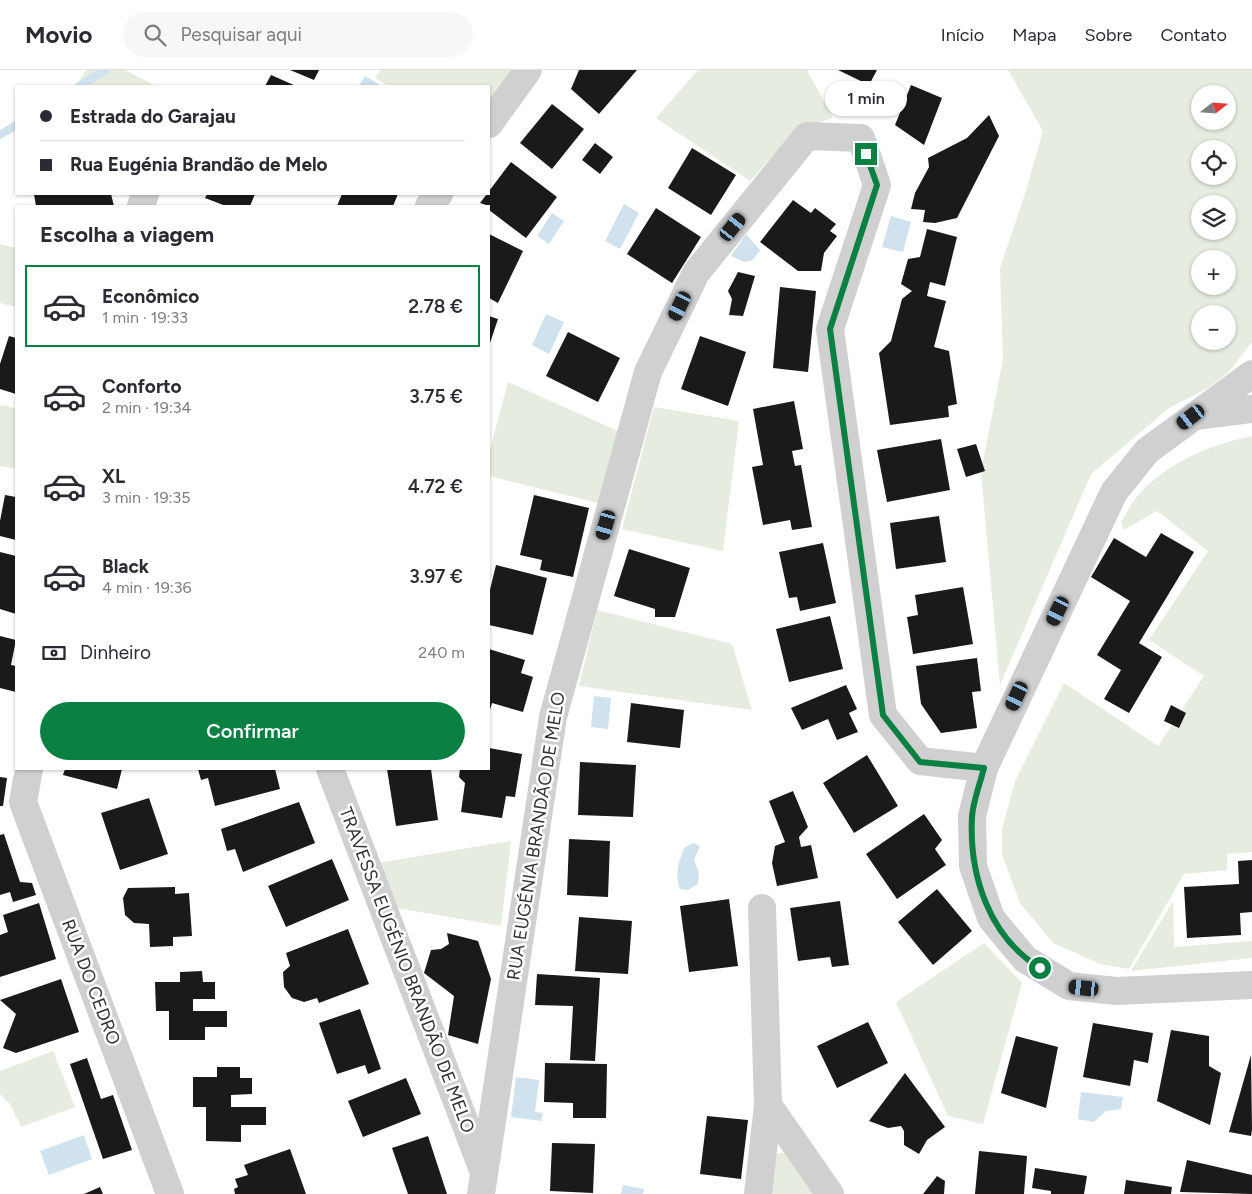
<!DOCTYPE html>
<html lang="pt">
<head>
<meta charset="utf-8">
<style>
  :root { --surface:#fff; --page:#f7f7f7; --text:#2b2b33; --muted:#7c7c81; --line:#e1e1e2; --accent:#0b8043 }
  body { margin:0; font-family:Figtree,sans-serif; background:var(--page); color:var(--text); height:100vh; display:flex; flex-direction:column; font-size:19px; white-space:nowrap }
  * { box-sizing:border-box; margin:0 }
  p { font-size:16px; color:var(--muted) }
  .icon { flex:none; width:28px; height:28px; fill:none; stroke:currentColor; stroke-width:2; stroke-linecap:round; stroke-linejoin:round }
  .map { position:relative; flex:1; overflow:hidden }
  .sheet { position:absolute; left:15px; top:135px; width:475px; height:565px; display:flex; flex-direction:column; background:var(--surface); border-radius:0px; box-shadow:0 1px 4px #0004 }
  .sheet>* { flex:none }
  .guide { position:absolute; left:15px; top:15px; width:475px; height:110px; border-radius:0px; box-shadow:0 1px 4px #0004; display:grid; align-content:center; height:110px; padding:0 25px; background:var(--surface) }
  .needle { width:32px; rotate:73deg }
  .fabs { position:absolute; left:1191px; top:15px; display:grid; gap:10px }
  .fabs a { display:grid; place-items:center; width:45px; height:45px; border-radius:50%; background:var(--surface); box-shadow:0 1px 4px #0004; font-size:25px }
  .end { position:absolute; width:22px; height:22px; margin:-11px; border:6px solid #0b8043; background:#fff; box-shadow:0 0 0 2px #fff }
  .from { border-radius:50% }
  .bubble { position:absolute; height:35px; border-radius:18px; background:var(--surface); box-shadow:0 1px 4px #0004; font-size:16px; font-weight:600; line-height:35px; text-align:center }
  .car { position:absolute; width:15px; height:30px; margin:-15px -8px; border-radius:6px; box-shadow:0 0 4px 1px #0007; background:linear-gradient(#222 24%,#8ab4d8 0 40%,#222 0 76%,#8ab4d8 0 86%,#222 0) }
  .guide b { display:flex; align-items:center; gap:18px; height:48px; font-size:19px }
  .guide b+b { border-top:1px solid var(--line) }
  .guide i { width:12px; height:12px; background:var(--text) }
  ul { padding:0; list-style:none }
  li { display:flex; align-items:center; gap:15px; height:82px; margin:0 10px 8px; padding:0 15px; border:2px solid transparent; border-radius:0px }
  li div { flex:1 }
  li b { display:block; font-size:19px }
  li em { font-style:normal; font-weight:600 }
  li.on { border-color:var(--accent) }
  li>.icon { width:45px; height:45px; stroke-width:1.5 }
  h2 { padding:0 25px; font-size:22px; line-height:60px }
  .pay { display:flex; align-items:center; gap:12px; height:55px; padding:0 25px; font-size:19px }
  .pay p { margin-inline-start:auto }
  .button { display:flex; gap:10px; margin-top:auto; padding:10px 25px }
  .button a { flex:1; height:58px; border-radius:30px; background:var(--accent); color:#fff; font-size:20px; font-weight:600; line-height:58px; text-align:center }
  header { display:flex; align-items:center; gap:30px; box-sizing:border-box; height:70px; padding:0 25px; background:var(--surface); border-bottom:1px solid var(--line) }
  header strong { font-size:24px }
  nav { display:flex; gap:28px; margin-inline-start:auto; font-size:18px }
  .search { width:350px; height:45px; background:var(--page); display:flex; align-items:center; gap:12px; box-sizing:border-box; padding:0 18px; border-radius:28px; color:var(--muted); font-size:19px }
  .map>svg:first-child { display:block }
  .green { fill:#e6ecdf; fill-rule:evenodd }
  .water { fill:#cfe2ee }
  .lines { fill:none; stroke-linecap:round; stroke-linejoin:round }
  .stream { stroke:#cfe2ee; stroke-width:8 }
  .building { fill:#1a1a1a }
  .minor { stroke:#d0d0d0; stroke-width:28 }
  .route { stroke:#0b8043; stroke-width:6 }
  .labels { text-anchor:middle; stroke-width:5; stroke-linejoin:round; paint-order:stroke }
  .street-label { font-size:18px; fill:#333; stroke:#fff }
</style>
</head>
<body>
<header>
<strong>Movio</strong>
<div class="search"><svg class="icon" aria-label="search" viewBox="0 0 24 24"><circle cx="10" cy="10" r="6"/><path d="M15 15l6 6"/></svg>Pesquisar aqui</div>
<nav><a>Início</a><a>Mapa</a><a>Sobre</a><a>Contato</a></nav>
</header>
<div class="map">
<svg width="1252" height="1124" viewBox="0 0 1252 1124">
  <rect width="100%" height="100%" fill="#fff"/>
  <!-- green -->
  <path class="green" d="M86,0H125L156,16H76Z
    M381,0H513L489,41V16H389L375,8Z
    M698,0H807L833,48L796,60L750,111L656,48Z
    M1008,0H1252V272L1228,303L1208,318L1169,338L1091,404L1000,615L981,402L1003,289L1000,198L1025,124L1043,61ZM1200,24H1228V51H1200ZM1200,79H1228V106H1200ZM1200,134H1228V161H1200ZM1200,189H1228V216H1200ZM1200,244H1228V271H1200Z
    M0,174L16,178V237L0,233Z
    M508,312L618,361L598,433L489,406V384Z
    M0,335L16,338V399L0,396Z
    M654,337L739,351L723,481L622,459Z
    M1252,366V782L1227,784V800L1184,804L1129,899L1100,894L1053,873L1020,833L1002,785V759L1015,711L1064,613L1158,676L1204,606L1149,570L1208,481L1157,441L1124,460L1121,452C1127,443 1132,431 1140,423C1170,391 1210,375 1252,366Z
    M597,540L732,574L752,640L579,616Z
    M511,771L501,856L386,836L377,793Z
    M1173,831L1174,877L1252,871V888L1131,901Z
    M984,873L1022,913L983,1054L948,1046L896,932Z
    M53,981L75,1037L21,1057L10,1034L0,1024V1001Z
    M780,1083H785L815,1124H769L775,1085Z"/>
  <!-- water -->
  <path class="water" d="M365,6L379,14L378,16H359Z
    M624,134L639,143L620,179L605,171Z
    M552,143L564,151L549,174L537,166Z
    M891,146L911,152L903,182L882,177Z
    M746,164L760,180L753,190L744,192L731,186Z
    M546,244L564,252L549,284L532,275Z
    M594,626L611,628L608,659L591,657Z
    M693,773L700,776L694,790L699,802L698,814L688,820L680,819C674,804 679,792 684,778Z
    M516,1007L539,1010L535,1042L543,1043L541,1051L511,1047Z
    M1081,1022L1123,1027L1121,1039L1106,1041L1094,1052L1078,1049Z
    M84,1065L92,1089L49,1105L40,1081Z
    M623,1115L644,1119L643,1124H621Z"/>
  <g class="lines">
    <!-- stream -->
    <path class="stream" d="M79,16L106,0
      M0,65L16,55"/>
  </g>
  <!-- building -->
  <path class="building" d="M290,0H319L314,10Z
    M579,0H637L599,44L571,19Z
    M838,0H877L869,15Z
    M271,5L296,16H265Z
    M911,15L942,28L924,75L895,55Z
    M552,34L584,59L552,99L520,73Z
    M989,45L999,66L957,148L935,153L923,152L925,140L911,139L915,123L929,97L928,88L967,68Z
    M595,73L613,87L600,104L582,90Z
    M692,78L736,105L711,145L668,118Z
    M511,92L557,127L526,168L489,140V136L480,133Z
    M34,124H111L114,136H36Z
    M207,124H255L250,136H226L205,128Z
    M342,124H398L393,136H337Z
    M793,130L811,143L815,138L836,154L830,161L837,166L824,183L821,201H798L760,172Z
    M656,138L701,167L672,213L627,184Z
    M927,159L957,167L945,216L930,212L927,226L946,231L934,277L949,281L957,334L948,336L949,347L890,355L879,283L891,271L902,229L912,221L901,214L908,189L920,187Z
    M489,164L523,181L498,233L489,228Z
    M738,202L755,206L743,246L729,245L732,229L728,221Z
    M780,217L816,221L808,302L773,298Z
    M489,246L498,249L489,276Z
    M568,262L620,288L598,332L546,306Z
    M9,266L16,268V324L0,319V294Z
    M700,266L746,282L728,336L681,319Z
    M794,331L803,379L792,381L795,396L801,395L812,457L792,460L790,450L763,455L752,397L763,395L753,339Z
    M941,369L950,420L887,432L877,380Z
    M976,374L985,401L966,407L957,379Z
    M5,425L16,427V470L0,466V451Z
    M534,425L589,438L573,507L540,500L542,490L520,485Z
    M939,446L946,492L896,499L890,453Z
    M1161,463L1194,482L1139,573L1162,587L1129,643L1104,629L1121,600L1097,585L1130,531L1091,507L1114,468L1146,487Z
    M823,473L836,533L800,541L797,527L789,528L779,482Z
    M629,479L690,498L675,547H655V539L614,526Z
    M0,482L16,486V544L0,539Z
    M496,495L547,508L533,565L489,555V524Z
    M963,517L973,574L913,584L907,547L918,545L915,525Z
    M830,546L843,599L789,612L776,559Z
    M0,566L16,570L11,595L16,596V622L0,618Z
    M489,579L525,590L521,603L533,607L523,642L492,633L489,643Z
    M977,588L981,621L972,622L977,658L941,663L921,634L916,596Z
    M846,615L857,639L849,643L858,662L837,670L828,649L802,660L791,638Z
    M631,633L684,640L680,678L627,672Z
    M1171,635L1186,643L1179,658L1164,651Z
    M489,678L522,684L515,727L506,726L502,748L461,742L465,713L459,707L460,699H489Z
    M867,685L898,736L854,763L823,713Z
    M580,692L636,695L633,747L578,745Z
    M65,699H122L117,719L63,705Z
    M198,699H275L280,719L215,736L208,708L201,710Z
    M387,699H431L438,750L396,756Z
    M0,707L7,708L3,736H0Z
    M793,721L808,757L799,767L801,777L811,775L818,808L777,816L772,793L775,776L785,772L769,731Z
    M149,728L168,784L120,800L101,743Z
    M299,732L315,773L243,802L235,779L227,781L221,759Z
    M924,744L942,770L935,779L946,795L897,829L866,784Z
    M4,764L20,812L32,813L36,825L13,832L10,822L0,825V765Z
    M569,769L610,771L608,827L567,825Z
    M332,789L349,830L286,857L268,816Z
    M1252,790V842L1240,843L1241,865L1187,868L1184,817L1239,814L1238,791Z
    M175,817V824L189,823L192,866L173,867V876L150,877L149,854L134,853L125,845L123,828L128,818Z
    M937,819L972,861L933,895L898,852Z
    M729,829L738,896L689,902L680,836Z
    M840,831L849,895L832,897L830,887L798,891L790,838Z
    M39,833L56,889L0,907V865L8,862L3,845Z
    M579,847L632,851L628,904L575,901Z
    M348,859L369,914L319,933L317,928L304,932L292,928L284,917L283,902L290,896L286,883Z
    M447,863L478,871L491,909L478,974L448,965L454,926L424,903L431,880L441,879L449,874Z
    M202,901L203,912H215V929H193V941H227V957H205V970H169V941H156L155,912H180V902Z
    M537,904L600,908L595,991L570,990L573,936L535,935Z
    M61,909L79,962L16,983L3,978L16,944L0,930Z
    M360,939L381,999L368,1004L365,995L337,1004L319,953Z
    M868,952L888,993L837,1018L817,976Z
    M1093,953L1153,963L1148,993L1134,990L1130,1016L1083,1007Z
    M1171,960L1209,966V996L1221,1003L1210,1055L1157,1031Z
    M1016,966L1058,977L1046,1038L1001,1023Z
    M1251,985L1252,1060L1251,1066L1229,1062Z
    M87,988L101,1029L113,1025L132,1080L103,1089L70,994Z
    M545,993L607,994L606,1048H573V1033L544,1032Z
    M217,997H240V1008H252V1024L231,1025V1037H266V1055H241V1072L206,1071V1037H193V1007H217Z
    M905,1003L945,1057L927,1070L919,1084L904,1075V1061L901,1056L888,1058L869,1051Z
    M406,1008L421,1044L363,1067L348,1031Z
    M707,1046L748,1050L741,1109L700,1104Z
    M428,1066L447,1124H408L392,1078Z
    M552,1073L595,1074L593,1123L550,1121Z
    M290,1079L306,1124H235L234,1119L238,1117L235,1109L248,1105L244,1095Z
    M979,1081L1027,1086L1024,1124H975Z
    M1187,1090L1252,1105V1124L1180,1122Z
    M1035,1098L1087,1106L1084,1124H1051V1121L1032,1118Z
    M937,1106L945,1111L944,1124H923Z
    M1126,1110L1172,1117L1171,1124H1124Z
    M100,1117L103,1124H84Z"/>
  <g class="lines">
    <!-- minor -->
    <path class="minor" d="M489,54L528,0
      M141,136L145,124
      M429,136L439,124
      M1252,304L1147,381L1114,422L984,698L972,746L973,796L991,848L1025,889L1069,916L1116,921L1252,915
      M1195,346L1252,339
      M29,699L23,732L170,1124
      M330,699L483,1100
      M768,1035L830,1124
      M481,1124L553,647L648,302L696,203L807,66L861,68L877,115L830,259L883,645L920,691L984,698
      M758,1124L768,1035L762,838"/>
  </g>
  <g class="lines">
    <!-- route -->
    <path class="route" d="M866,84L877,115L830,259L883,645L920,692L984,698C980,714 973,731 972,747C969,805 989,867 1040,898"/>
  </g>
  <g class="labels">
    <!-- street labels -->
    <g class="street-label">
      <text transform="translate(536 766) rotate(-81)" y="6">RUA EUGÉNIA BRANDÃO DE MELO</text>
      <text transform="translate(407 900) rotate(69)" y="6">TRAVESSA EUGÉNIO BRANDÃO DE MELO</text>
      <text transform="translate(91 912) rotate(69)" y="6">RUA DO CEDRO</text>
    </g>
  </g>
</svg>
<div class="fabs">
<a><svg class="needle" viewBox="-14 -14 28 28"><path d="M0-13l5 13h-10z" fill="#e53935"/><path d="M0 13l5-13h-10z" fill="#7c7c81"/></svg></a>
<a><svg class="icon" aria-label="locate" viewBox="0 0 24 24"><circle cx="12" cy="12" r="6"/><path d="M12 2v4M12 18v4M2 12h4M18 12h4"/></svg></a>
<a><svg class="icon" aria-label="layers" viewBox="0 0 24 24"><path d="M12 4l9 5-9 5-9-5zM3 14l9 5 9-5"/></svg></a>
<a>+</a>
<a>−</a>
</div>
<i class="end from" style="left:1040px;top:898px"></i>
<i class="end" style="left:866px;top:84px"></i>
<div class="bubble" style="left:825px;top:11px;width:82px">1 min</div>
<i class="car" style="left:733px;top:157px;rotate:39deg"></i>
<i class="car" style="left:680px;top:236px;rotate:206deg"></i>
<i class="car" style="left:1191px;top:347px;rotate:233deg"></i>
<i class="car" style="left:606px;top:455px;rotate:196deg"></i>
<i class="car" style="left:1058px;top:541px;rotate:206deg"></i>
<i class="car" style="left:1017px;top:626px;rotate:205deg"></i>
<i class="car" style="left:1084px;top:918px;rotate:276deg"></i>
<div class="guide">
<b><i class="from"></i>Estrada do Garajau</b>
<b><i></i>Rua Eugénia Brandão de Melo</b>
</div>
<section class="sheet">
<h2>Escolha a viagem</h2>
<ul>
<li class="on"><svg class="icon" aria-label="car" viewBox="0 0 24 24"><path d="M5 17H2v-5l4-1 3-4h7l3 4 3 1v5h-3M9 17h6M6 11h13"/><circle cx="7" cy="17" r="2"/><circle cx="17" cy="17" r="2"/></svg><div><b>Econômico</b><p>1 min · 19:33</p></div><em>2.78 €</em></li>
<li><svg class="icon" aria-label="car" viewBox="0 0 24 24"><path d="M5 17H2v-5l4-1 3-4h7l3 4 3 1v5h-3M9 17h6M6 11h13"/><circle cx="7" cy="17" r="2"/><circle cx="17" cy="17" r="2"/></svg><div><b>Conforto</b><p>2 min · 19:34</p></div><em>3.75 €</em></li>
<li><svg class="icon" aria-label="car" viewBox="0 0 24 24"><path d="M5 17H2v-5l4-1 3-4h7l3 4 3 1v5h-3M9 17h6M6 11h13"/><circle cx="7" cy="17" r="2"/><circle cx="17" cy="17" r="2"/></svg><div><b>XL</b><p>3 min · 19:35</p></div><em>4.72 €</em></li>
<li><svg class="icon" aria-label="car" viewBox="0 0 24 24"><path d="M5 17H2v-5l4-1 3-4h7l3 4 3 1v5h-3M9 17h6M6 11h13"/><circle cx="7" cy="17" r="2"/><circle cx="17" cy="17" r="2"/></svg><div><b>Black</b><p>4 min · 19:36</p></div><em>3.97 €</em></li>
</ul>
<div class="pay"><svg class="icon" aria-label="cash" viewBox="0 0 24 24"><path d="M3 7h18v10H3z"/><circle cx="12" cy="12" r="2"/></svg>Dinheiro<p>240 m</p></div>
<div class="button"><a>Confirmar</a></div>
</section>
</div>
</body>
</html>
